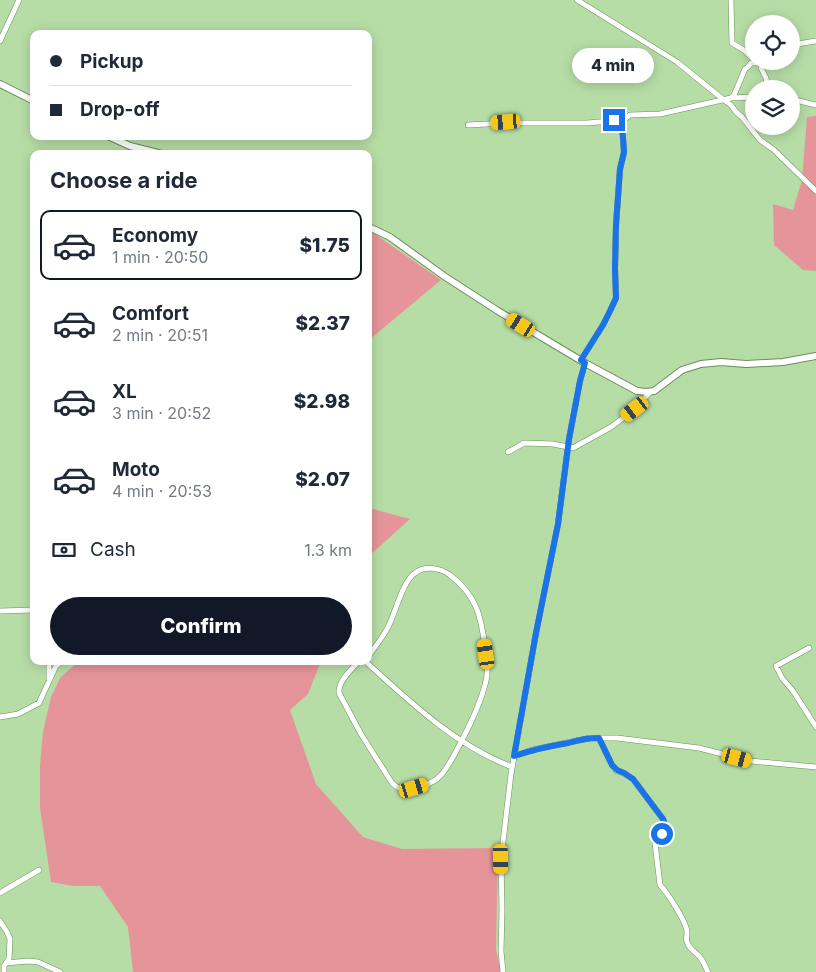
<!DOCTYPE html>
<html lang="en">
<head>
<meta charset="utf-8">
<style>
  :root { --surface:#fff; --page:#f6f6f7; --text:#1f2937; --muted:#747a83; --line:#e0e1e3; --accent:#111827 }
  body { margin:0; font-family:Inter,sans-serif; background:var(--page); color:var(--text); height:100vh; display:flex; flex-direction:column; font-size:19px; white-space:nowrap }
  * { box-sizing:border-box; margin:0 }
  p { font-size:16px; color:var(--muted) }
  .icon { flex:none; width:28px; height:28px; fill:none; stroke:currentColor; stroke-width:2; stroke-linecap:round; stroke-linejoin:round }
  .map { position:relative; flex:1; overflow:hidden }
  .drawer { position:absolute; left:30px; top:150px; width:342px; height:515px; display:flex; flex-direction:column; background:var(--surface); border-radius:10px; box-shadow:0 2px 12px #0003 }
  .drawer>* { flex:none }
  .top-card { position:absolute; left:30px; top:30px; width:342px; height:110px; border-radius:10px; box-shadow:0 2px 12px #0003; display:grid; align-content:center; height:110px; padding:0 20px; background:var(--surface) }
  .tools { position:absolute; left:745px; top:15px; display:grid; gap:10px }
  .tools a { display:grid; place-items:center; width:55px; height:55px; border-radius:50%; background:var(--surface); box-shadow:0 2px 12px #0003; font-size:25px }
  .end { position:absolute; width:22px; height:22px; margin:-11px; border:6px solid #1a73e8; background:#fff; box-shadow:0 0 0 2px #fff }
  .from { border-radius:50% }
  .bubble { position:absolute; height:35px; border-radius:18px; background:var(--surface); box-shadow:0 2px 12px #0003; font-size:16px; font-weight:800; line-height:35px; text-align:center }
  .car { position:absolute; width:15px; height:30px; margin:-15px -8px; border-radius:6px; box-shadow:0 0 4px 1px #0007; background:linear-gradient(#f5c518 24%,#345 0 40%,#f5c518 0 76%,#345 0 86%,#f5c518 0) }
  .top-card b { display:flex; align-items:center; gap:18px; height:48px; font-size:19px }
  .top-card b+b { border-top:1px solid var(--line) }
  .top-card i { width:12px; height:12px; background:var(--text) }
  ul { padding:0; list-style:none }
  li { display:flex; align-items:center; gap:15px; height:70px; margin:0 10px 8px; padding:0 10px; border:2px solid transparent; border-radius:10px }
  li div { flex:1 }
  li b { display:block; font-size:19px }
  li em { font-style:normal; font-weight:800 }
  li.current { border-color:var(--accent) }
  li>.icon { width:45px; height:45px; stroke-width:1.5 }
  h2 { padding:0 20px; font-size:22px; line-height:60px }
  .pay { display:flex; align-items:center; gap:12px; height:55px; padding:0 20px; font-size:19px }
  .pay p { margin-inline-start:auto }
  .action { display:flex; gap:10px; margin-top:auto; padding:10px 20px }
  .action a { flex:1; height:58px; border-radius:30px; background:var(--accent); color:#fff; font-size:20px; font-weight:800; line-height:58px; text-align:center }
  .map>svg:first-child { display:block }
  .green { fill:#e59599 }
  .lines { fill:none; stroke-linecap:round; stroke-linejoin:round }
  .minor-casing { stroke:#6a8e5a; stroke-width:6 }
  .tertiary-casing { stroke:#6a8e5a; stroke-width:8 }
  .minor { stroke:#fff; stroke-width:5 }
  .tertiary { stroke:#fff; stroke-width:6 }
  .route { stroke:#1a73e8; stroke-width:6 }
</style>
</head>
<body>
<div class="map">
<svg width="816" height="972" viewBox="0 0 816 972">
  <rect width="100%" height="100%" fill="#b7dda6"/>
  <!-- green -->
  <path class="green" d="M816,116V271L803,270L774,245L773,204L793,210L802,180L807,117Z
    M369,230L441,280L369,340Z
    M369,508L410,519L369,556Z
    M79,661H321L308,694L290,710L316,784L363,837L402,849L498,848L496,950L501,972H133L128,927L100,886H73L51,882L40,808V765L43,732L51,697L60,678Z"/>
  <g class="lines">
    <defs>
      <path id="minor" d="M577,0L677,62L724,100L731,105L736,112L742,117L760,140L774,150L816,191
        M731,0L732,43L744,50L754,60
        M0,41L19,0
        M791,45L816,41
        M765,62L761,68L766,78L768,89
        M731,98L734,95L745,69L748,67L751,63H760L765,61
        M791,99L816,105
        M468,125L506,123H587L623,120
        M581,360L603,325L610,311L616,298L615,269L616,225L620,169L624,153L622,125L623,120L630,115L660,114L731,98L754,97
        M508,452L524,443L553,444L573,448L611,427L635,409L650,392
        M0,611L34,610
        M809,648L776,666L782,678L793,691L816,727
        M49,661V679
        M359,661C352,669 338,681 339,693L361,734L392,783C395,786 400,789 405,789C415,789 433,784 440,776C449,767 456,751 462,740C471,723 480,704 485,685C489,673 487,660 485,647C481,616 477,596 450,575C440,568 425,565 415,573C402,582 396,612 388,627C383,637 376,646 369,655
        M365,661C410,702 455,745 512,767
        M0,717L18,714L39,703L56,666L62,661
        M599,738L612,765L617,771L623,773L633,779L663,819C668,831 662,834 655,843L660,885C667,892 687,923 687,932C687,937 685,939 688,944C690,949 694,951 698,955C703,959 705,967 708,972
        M515,756L532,750L590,738H617L699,748L750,761L816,767
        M0,893L39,870
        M0,921L7,932L10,939L9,959L4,966V972
        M6,963L28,961L38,962L60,972
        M503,972L501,951L502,910L501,859L511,774L536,633L558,524L569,439L580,381L585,363"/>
      <path id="tertiary" d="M0,84L34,101
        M108,136L130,146L162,154
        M369,227L390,237L444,276L498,311L585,363L637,391L646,392L654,391L682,370L701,364L721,362L746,364L783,362L816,356"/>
    </defs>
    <!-- minor casing -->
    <use href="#minor" class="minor-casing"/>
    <!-- tertiary casing -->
    <use href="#tertiary" class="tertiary-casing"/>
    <!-- minor -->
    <use href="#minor" class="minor"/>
    <!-- tertiary -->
    <use href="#tertiary" class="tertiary"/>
  </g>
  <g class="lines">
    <!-- route -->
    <path class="route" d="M614,120H623L622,124L624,152L620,169L616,225L615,269L616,298L610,311L603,325L581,360L585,363L580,381L569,439L558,524L536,633L514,756C532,750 550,746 568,743C578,740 588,738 599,738L612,765L617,770L624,773L633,779L663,819C666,825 666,829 662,834"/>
  </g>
</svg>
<div class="tools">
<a><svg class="icon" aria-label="locate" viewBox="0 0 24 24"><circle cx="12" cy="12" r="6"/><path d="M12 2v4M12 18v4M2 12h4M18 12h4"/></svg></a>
<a><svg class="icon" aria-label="layers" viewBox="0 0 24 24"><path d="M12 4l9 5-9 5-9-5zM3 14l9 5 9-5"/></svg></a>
</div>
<i class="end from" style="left:662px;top:834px"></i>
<i class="end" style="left:614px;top:120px"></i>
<div class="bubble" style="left:572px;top:48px;width:82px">4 min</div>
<i class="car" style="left:506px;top:122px;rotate:266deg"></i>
<i class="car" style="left:521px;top:325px;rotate:301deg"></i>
<i class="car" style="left:635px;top:409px;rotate:233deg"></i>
<i class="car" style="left:486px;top:654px;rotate:352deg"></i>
<i class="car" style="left:737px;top:758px;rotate:105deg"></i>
<i class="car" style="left:414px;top:788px;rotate:73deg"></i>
<i class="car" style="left:501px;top:859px;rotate:179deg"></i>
<div class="top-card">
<b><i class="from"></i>Pickup</b>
<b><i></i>Drop-off</b>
</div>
<section class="drawer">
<h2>Choose a ride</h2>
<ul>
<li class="current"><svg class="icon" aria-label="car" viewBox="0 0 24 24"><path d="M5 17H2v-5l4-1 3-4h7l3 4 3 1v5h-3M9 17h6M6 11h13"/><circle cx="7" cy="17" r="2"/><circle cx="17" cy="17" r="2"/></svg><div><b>Economy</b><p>1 min · 20:50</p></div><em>$1.75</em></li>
<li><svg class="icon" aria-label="car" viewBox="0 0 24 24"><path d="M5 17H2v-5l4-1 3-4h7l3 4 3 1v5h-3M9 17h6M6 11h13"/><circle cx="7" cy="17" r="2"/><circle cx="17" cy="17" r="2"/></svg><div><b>Comfort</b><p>2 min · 20:51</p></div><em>$2.37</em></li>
<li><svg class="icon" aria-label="car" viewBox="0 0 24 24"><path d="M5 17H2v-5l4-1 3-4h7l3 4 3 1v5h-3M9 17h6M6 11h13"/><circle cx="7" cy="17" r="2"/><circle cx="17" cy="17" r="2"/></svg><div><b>XL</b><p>3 min · 20:52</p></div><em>$2.98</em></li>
<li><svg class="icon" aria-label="car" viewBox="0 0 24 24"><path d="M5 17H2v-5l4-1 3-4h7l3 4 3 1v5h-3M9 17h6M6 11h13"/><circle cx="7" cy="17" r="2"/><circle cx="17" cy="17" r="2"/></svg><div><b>Moto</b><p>4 min · 20:53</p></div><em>$2.07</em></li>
</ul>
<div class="pay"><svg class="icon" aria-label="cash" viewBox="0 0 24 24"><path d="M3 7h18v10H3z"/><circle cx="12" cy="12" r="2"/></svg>Cash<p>1.3 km</p></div>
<div class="action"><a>Confirm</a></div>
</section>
</div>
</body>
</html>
